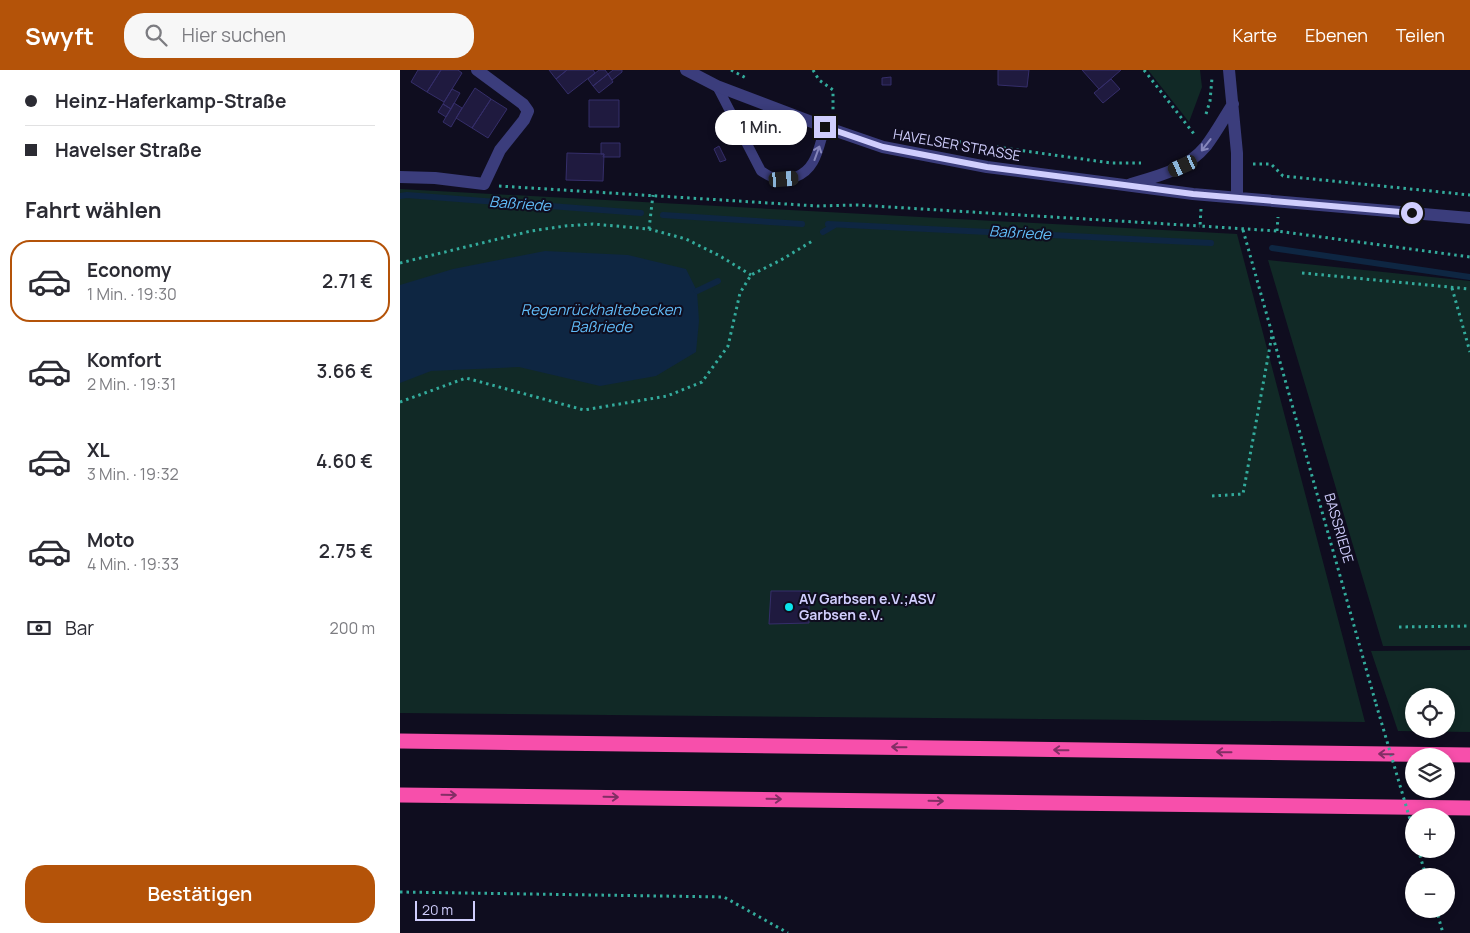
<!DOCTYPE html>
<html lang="de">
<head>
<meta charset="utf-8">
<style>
  :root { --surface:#fff; --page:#f7f7f7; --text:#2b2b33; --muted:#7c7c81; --line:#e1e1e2; --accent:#b45309 }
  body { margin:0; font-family:Manrope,sans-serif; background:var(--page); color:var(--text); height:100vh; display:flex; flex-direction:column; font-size:19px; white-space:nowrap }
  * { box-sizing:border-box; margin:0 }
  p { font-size:16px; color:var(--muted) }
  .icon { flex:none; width:28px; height:28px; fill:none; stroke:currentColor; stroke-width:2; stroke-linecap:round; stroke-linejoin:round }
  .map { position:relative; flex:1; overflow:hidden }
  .side { display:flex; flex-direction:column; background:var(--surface); width:400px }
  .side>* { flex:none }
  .banner { display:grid; align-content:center; height:110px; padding:0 25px; background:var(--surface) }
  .fabs { position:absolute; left:1005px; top:618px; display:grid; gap:10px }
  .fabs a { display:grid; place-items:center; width:50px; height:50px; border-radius:50%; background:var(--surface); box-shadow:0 2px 8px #0003; font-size:25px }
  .scale { position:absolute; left:15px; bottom:12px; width:60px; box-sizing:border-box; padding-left:5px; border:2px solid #d0cefd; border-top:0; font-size:14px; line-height:18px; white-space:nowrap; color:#d0cefd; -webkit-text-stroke:4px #0f0d1f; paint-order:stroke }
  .end { position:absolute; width:22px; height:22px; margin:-11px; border:6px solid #d0cefd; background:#111; box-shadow:0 0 0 2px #111 }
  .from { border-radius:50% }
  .bubble { position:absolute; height:35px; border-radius:18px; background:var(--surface); box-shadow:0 2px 8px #0003; font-size:16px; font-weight:600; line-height:35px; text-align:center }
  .car { position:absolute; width:15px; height:30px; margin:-15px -8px; border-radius:6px; box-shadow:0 0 4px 1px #0007; background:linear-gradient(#222 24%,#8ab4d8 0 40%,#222 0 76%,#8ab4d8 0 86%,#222 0) }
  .banner b { display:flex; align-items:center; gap:18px; height:48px; font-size:19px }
  .banner b+b { border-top:1px solid var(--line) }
  .banner i { width:12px; height:12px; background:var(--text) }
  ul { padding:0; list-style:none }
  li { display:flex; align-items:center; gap:15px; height:82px; margin:0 10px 8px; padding:0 15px; border:2px solid transparent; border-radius:20px }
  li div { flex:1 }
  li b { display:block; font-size:19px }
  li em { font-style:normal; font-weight:600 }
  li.on { border-color:var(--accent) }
  li>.icon { width:45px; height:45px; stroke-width:1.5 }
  h2 { padding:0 25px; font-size:22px; line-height:60px }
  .pay { display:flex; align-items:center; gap:12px; height:55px; padding:0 25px; font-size:19px }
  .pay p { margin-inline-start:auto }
  .button { display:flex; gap:10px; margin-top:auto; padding:10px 25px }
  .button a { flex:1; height:58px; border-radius:20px; background:var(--accent); color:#fff; font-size:20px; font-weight:600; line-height:58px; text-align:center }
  header { display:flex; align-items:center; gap:30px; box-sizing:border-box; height:70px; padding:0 25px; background:var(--accent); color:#fff }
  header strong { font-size:24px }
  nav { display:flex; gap:28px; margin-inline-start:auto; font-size:18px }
  .search { width:350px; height:45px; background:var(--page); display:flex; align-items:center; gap:12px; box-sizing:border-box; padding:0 18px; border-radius:20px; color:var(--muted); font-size:19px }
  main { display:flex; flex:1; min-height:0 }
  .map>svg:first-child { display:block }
  .green { fill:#112926; fill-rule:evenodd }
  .water { fill:#0e2642 }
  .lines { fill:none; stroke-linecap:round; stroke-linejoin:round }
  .stream { stroke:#0e2642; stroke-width:6 }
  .building { fill:#1f1a3f; stroke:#352e6a }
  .path { stroke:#33ab9c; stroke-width:3; stroke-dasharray:2.5 4; stroke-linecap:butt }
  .service { stroke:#3b3d7c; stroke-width:10 }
  .minor { stroke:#3b3d7c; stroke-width:12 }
  .tertiary { stroke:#3b3d7c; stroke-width:12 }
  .motorway { stroke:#f74fab; stroke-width:15 }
  .path-bridge { stroke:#33ab9c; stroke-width:3; stroke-dasharray:2.5 4; stroke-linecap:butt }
  .oneway { stroke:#8686bc }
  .oneway2 { stroke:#832e65 }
  .route { stroke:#d0cefd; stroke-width:6 }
  .poi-dot { fill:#0be4eb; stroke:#0f0d1f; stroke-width:2 }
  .labels { text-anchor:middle; stroke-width:4; stroke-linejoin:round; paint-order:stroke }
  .street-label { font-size:14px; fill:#d0cefd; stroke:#0f0d1f }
  .poi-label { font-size:14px; font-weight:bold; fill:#d0cefd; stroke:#0f0d1f; text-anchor:start }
  .water-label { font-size:15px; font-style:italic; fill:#61bcf8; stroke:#0f0d1f }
</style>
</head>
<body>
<header>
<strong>Swyft</strong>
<div class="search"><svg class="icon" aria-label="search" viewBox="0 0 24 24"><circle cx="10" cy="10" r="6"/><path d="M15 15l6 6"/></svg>Hier suchen</div>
<nav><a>Karte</a><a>Ebenen</a><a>Teilen</a></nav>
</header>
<main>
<section class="side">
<div class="banner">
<b><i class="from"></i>Heinz-Haferkamp-Straße</b>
<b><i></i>Havelser Straße</b>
</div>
<h2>Fahrt wählen</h2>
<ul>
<li class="on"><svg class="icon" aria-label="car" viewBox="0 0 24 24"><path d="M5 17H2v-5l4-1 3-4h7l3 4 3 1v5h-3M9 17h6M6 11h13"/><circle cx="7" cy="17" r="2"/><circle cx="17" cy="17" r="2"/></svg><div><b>Economy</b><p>1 Min. · 19:30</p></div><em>2.71 €</em></li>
<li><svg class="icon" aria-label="car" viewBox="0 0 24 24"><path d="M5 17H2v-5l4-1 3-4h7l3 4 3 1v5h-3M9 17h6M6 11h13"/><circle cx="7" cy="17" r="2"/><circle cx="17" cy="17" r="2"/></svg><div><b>Komfort</b><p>2 Min. · 19:31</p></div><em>3.66 €</em></li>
<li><svg class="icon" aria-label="car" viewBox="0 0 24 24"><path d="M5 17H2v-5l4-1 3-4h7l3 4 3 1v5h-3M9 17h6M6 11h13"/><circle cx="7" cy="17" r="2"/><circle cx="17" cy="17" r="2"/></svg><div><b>XL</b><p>3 Min. · 19:32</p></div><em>4.60 €</em></li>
<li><svg class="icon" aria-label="car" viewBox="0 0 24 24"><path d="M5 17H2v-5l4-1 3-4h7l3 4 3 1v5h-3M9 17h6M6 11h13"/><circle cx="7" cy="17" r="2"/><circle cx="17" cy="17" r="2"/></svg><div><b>Moto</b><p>4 Min. · 19:33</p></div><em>2.75 €</em></li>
</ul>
<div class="pay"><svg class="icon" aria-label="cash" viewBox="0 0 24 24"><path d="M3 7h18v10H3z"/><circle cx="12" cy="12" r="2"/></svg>Bar<p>200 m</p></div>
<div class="button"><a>Bestätigen</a></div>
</section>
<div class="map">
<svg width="1070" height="863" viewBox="0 0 1070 863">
  <rect width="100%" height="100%" fill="#0f0d1f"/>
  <!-- green -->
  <path class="green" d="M748,0H800L802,17L789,52Z
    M0,119L837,164L965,652L0,643Z
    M868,190L1070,211V576H983Z
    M1070,580V662L998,661L971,581ZM1014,626H1046V659H1014Z"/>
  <!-- water -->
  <path class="water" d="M145,181L228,185L286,199L297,221L299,251L296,282L256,306L200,316L119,297L31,301L0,313V215L53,199Z"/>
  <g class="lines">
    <!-- stream -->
    <path class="stream" d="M0,126L7,125L241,143
      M263,145L402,154
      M428,154L811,173
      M423,162L435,155
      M872,178L1070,207
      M297,221L318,211"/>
  </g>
  <!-- building -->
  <path class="building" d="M18,0H41L27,22L11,12Z
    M41,0H58L62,3L44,32L27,22Z
    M149,0H167L156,9Z
    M167,0H193L195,3L168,24L156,9Z
    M199,0H205L208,4L193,16L188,9Z
    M213,0H222V2L212,10L208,4Z
    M598,0H629L627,17L598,15Z
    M682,0H721L699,19Z
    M208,4L213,12L199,23L193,16Z
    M491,7V15H482V8Z
    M711,9L720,19L703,33L694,23Z
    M75,18L91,29L72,58L56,48Z
    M52,19L60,23L51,39L43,34Z
    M91,29L107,39L88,68L72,58Z
    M189,30H219V57H189Z
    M54,33L62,38L51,57L43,52Z
    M43,34L51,39L46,47L38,42Z
    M201,73H220V87H203L204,84H201Z
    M319,76L326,90L320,92L314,79Z
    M167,83L204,84L203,111L166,110Z
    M371,521H409V553L369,554Z"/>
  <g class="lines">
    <!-- path -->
    <path class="path" d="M331,0L348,9
      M413,0L419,10L433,20V42
      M744,0L794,64
      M806,44L810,31L812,8
      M539,69L711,93H741
      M853,94H871L883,106L1070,125
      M99,116L417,136L457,135L800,156
      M801,139L800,156L877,161L1070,187
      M249,159L253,125
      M843,160L976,634
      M877,161L878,147
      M0,193L131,161L165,156L193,154L249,159L286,169L320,186L351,205
      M902,203L1070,219
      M1052,218L1070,282
      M0,332L66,308L184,340L267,326L302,312L328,276L340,223L351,205L381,190L414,170
      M812,426L843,424L872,265
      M999,557L1070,556
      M1018,779L1026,806
      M0,822L324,827L388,863
      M1036,839L1043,863"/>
    <!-- service -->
    <path class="service" d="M317,16L361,101C365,103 368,106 372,107C388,113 405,106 413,92C419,82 421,69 425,57"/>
    <!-- minor -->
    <path class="minor" d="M0,107L35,108L84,114L100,80L124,50L128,41L123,34L77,0"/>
    <!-- tertiary -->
    <path class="tertiary" d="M286,0L317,16L425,57L483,77L587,97L793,124L1070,148
      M829,0L837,83V127
      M731,114C759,106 787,99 806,76C816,63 824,48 833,34"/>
    <!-- motorway -->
    <path class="motorway" d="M0,671L1070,685
      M0,725L1070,738"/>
    <!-- path-bridge -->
    <path class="path-bridge" d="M976,634L1014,763"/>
  </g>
  <!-- one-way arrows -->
  <defs><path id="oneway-shaft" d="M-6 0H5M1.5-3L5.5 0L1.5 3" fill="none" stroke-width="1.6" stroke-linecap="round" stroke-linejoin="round" transform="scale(1.25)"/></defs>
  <g class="oneway">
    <use href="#oneway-shaft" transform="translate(806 75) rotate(128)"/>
    <use href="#oneway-shaft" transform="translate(417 83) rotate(-70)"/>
  </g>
  <g class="oneway2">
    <use href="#oneway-shaft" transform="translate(499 677) rotate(-179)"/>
    <use href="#oneway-shaft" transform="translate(661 680) rotate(-179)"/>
    <use href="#oneway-shaft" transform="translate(824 682) rotate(-179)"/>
    <use href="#oneway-shaft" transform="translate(986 684) rotate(-179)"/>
    <use href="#oneway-shaft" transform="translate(49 725) rotate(1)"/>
    <use href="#oneway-shaft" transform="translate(211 727) rotate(1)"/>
    <use href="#oneway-shaft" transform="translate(374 729) rotate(1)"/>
    <use href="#oneway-shaft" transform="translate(536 731) rotate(1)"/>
  </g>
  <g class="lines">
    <!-- route -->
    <path class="route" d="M425,57L483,77L587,97L793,124L1012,143"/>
  </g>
  <!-- markers -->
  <circle class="poi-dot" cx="389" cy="537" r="5"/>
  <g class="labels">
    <!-- street labels -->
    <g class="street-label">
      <text transform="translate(557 75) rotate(10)" y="5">HAVELSER STRASSE</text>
      <text transform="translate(939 458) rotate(74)" y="5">BASSRIEDE</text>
    </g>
    <!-- poi labels -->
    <g class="poi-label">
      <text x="399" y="534">AV Garbsen e.V.;ASV<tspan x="399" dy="16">Garbsen e.V.</tspan></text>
    </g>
    <!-- water labels -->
    <g class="water-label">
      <text transform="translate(120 134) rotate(4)" y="5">Baßriede</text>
      <text transform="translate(620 163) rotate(3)" y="5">Baßriede</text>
      <text x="201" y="245">Regenrückhaltebecken<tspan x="201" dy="17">Baßriede</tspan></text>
    </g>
  </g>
</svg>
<div class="fabs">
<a><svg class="icon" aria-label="locate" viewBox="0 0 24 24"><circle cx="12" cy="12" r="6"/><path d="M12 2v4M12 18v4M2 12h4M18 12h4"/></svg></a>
<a><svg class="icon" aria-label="layers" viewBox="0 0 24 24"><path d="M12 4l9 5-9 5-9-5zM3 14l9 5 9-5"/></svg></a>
<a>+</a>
<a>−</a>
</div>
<div class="scale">20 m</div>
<i class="end from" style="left:1012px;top:143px"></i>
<i class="end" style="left:425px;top:57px"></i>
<div class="bubble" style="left:315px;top:40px;width:92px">1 Min.</div>
<i class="car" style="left:783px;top:96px;rotate:246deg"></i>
<i class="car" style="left:384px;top:109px;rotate:85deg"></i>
</div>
</main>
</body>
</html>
